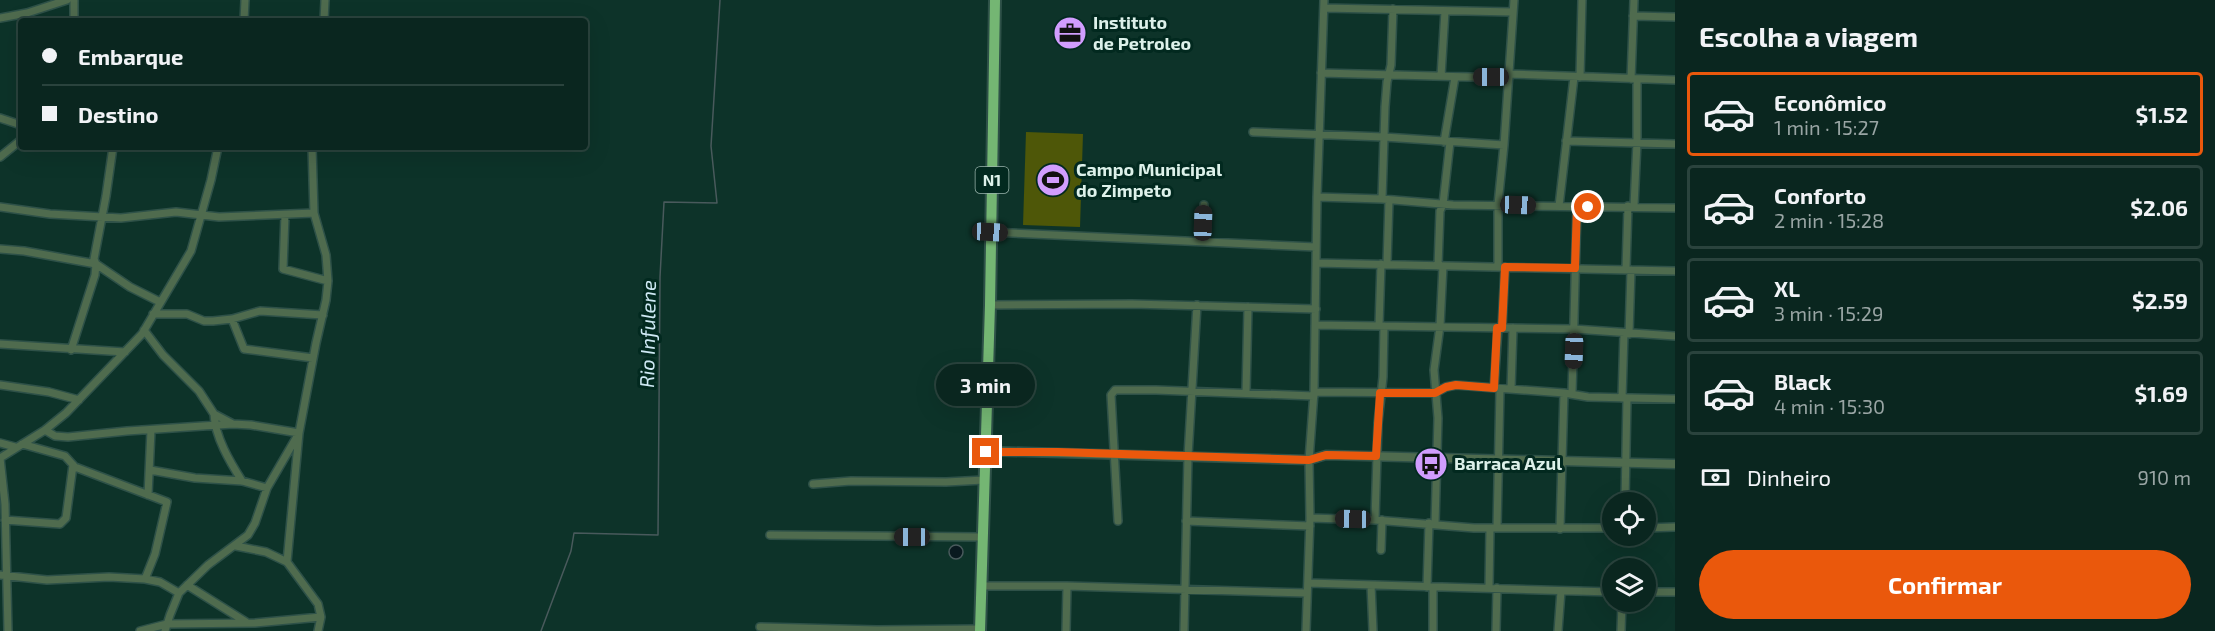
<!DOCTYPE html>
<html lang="pt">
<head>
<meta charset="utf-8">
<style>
  :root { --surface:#0a261f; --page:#18322c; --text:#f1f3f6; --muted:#99a5a4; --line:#2a433d; --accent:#ea580c }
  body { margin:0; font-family:"Exo 2",sans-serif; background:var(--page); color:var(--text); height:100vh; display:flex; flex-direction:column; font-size:22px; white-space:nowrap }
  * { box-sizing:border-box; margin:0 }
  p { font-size:20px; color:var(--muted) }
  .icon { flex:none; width:33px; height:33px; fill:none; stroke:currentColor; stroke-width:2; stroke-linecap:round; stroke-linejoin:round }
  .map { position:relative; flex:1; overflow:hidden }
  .drawer { display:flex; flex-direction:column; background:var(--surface); width:540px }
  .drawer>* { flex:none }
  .hud { position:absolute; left:18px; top:18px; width:570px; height:132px; border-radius:6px; box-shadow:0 6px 24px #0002,0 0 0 2px var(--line); display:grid; align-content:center; height:132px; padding:0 24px; background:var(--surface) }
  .buttons { position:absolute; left:1602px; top:492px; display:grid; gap:12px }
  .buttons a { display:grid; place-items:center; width:54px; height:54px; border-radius:50%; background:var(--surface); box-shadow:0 6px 24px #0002,0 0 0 2px var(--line); font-size:30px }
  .end { position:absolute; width:27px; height:27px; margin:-14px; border:8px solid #ea580c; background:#fff; box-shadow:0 0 0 3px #fff }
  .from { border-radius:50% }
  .bubble { position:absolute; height:42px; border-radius:21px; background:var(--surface); box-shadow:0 6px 24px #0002,0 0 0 2px var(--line); font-size:20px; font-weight:700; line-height:42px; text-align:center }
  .car { position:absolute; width:18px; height:36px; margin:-18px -9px; border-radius:8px; box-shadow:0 0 4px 2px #0007; background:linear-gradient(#222 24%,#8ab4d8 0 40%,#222 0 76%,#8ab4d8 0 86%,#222 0) }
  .hud b { display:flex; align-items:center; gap:21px; height:57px; font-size:22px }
  .hud b+b { border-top:2px solid var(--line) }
  .hud i { width:15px; height:15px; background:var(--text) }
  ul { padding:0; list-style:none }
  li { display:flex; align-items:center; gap:18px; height:84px; margin:0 12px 9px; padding:0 12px; border:3px solid var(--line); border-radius:6px }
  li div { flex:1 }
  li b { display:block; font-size:22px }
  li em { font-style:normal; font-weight:700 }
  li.current { border-color:var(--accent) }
  li>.icon { width:54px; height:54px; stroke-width:1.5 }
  h2 { padding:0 24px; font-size:27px; line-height:72px }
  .pay { display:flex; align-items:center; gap:15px; height:66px; padding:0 24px; font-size:22px }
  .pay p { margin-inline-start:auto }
  .primary-button { display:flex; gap:12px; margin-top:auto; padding:12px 24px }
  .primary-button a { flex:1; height:69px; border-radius:36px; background:var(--accent); color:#fff; font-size:24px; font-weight:700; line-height:69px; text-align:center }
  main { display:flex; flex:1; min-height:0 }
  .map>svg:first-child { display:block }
  .green { fill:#4e5708 }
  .water { fill:#09191f; stroke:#495a5c; stroke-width:1.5 }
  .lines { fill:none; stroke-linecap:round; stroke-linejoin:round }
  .stream { stroke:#495a5c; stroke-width:1.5 }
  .minor-casing { stroke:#2e5148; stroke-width:10 }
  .tertiary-casing { stroke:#2e5148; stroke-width:11 }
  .trunk-casing { stroke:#2e5148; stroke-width:14 }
  .minor { stroke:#4f6b4e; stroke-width:7 }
  .tertiary { stroke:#4f6b4e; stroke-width:8 }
  .trunk { stroke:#74b673; stroke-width:10 }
  .route { stroke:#ea580c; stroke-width:8 }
  .labels { text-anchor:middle; stroke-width:6; stroke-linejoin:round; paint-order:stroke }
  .shield { fill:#02291f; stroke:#9bb5ad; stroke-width:1.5 }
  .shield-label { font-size:16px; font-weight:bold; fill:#ddf1ea }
  .poi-label { font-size:18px; font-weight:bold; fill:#ddf1ea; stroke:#02291f; text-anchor:start }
  .water-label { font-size:20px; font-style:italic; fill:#cfe9f4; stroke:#02291f }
</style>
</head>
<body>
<main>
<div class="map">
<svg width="1675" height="631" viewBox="0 0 1675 631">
  <rect width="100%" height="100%" fill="#0d3329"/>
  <!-- green -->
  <path class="green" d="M1026,132L1083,134L1080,227L1023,225Z"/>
  <!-- water -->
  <path class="water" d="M949 552a7 7 0 1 1 14 0a7 7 0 1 1-14 0Z"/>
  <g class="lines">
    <!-- stream -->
    <path class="stream" d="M541,631L571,551L574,533L658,535L660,277L664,202L717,203L711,146L720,0"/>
    <defs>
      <path id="minor" d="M74,0V21
        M1324,8L1513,12
        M1633,16L1675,17
        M0,18L27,13L67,0
        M244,21L245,0
        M324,21L325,0
        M1321,73L1509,78
        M1509,74L1675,80
        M1441,76L1445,11
        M1580,77L1582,0
        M1631,79L1634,0
        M0,118L21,125
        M1253,132L1384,137L1504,145
        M1566,141L1675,144
        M1444,142L1455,77
        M113,147L106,196L94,259L96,264L130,287L160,302
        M0,157L21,140
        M1317,197L1382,199L1453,205L1675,208
        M1382,199L1385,107L1387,82L1391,65L1393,9
        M1559,206L1574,77
        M1634,206L1637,142V79
        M0,207L50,214L121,218L176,212L219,217L314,213
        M285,215L283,269L328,281
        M990,232L1316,247
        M1203,241L1204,205
        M0,249L24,251L96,264L95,275L71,350
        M1316,263L1675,271
        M1387,264L1389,200
        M1438,266L1440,211L1443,204L1450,142
        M1498,266V204L1504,145L1514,0
        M1626,269L1628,206
        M990,305L1132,304L1316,309
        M153,314H187L204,321H213L232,319L260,311L323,315
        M232,319L244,349L313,358
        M1315,325L1574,329L1675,336
        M1379,326L1381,264
        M1502,328L1505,267
        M144,330L163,355L199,391L214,414L233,424L251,425L299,433L287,562
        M1629,334L1631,270
        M0,344L125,352
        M0,385L49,392L79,400
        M1494,388L1498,328
        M1511,389L1513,328
        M1314,392L1435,393L1446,387L1456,385L1564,393L1588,397L1675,399
        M1246,393L1248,307
        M1572,394L1577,207
        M1622,398L1624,333
        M214,414C215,437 230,462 242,481
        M45,430L55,436L68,437L127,431L233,424
        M0,443L15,447
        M22,444L65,456L75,467L167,502L155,554L145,579
        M0,458L45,430L66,413L142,334L191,251L211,180L218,147
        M0,458L5,504L8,631
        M150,470L195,478L242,481L267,488
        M813,484L851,481L946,482L984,480
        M148,495L151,430
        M1625,502L1627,398
        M1310,518L1375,520L1474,528H1612
        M5,520L60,524L66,518L73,465
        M1375,520L1378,423L1383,377L1384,326
        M1118,521L1111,395L1115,390H1156L1314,396
        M1186,521L1310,526
        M1435,524L1438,418L1434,370L1440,326L1443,266
        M1497,528L1500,389
        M1646,528L1675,527
        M1560,529L1564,393
        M770,535L982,537
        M236,546L266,552L287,562L318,604L321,617L318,631
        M1381,550L1382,520
        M0,575L47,580L109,577L145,579L160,582L179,593
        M1308,583L1612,592
        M187,585L246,622
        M1371,585L1373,631
        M981,586H1067L1307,593
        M1427,587L1429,523
        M1433,587V631
        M1489,588L1490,528
        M1646,592H1675
        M760,627L877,630L980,629
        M140,631L167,624L255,623L321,617
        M165,631L170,615L179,593L208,565L248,535L255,523L267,488L299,433L316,343L326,300L328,281L326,255L314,213L312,147
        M1066,631L1067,586
        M1184,631L1188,456L1197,305
        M1306,631L1310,518L1309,460L1314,392L1317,197L1324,0
        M1496,631L1497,588
        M1558,631L1561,591
        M1621,631L1622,602"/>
      <path id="tertiary" d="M985,451L1309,460L1326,455L1675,464"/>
      <path id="trunk" d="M980,631L990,305L995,0"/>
    </defs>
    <!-- minor casing -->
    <use href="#minor" class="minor-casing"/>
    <!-- tertiary casing -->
    <use href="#tertiary" class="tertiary-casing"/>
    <!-- trunk casing -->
    <use href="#trunk" class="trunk-casing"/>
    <!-- minor -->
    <use href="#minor" class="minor"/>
    <!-- tertiary -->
    <use href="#tertiary" class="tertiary"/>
    <!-- trunk -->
    <use href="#trunk" class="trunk"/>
  </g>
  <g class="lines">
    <!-- route -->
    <path class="route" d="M986,452H1058L1309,460L1326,455L1376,456L1380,393H1435L1446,387L1456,385L1494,388L1497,328H1502L1505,267L1575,268L1577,207H1588"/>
  </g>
  <!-- icons -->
  <defs>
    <symbol id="office-disc" viewBox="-11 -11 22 22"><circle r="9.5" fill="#d19dfe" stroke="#02291f"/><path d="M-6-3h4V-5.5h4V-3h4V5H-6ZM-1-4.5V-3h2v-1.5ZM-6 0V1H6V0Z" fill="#111"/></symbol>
    <symbol id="stadium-disc" viewBox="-11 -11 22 22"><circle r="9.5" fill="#d19dfe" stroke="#02291f"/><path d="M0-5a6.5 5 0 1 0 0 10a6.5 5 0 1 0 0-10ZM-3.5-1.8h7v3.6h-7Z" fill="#111"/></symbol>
    <symbol id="bus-disc" viewBox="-11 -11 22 22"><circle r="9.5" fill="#d19dfe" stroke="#02291f"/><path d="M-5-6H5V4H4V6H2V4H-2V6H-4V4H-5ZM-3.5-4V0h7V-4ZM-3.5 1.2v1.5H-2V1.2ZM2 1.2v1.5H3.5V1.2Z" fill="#111"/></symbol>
  </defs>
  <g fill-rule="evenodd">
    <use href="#office-disc" x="1051" y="14" width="38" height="38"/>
    <use href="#stadium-disc" x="1034" y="161" width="38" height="38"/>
    <use href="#bus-disc" x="1412" y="445" width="38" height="38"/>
  </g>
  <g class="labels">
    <!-- shield labels -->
    <rect class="shield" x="975.5" y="167" width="33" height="26" rx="4.5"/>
    <g class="shield-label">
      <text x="992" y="186">N1</text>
    </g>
    <!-- poi labels -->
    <g class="poi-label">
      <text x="1093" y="29">Instituto<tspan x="1093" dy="21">de Petroleo</tspan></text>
      <text x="1076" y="176">Campo Municipal<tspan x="1076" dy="21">do Zimpeto</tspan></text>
      <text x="1454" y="470">Barraca Azul</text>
    </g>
    <!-- water labels -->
    <g class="water-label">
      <text transform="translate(648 334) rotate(-89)" y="7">Rio Infulene</text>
    </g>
  </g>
</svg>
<div class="buttons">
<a><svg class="icon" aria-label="locate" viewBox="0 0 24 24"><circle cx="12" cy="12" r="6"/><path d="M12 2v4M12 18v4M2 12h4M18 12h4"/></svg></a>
<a><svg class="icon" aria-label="layers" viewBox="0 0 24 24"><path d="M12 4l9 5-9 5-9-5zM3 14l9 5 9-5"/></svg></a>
</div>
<i class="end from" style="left:1588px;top:207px"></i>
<i class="end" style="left:986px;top:452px"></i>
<div class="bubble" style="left:936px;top:364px;width:99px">3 min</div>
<i class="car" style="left:1491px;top:77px;rotate:270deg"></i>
<i class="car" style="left:1518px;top:205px;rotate:92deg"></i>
<i class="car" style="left:1203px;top:223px;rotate:2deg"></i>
<i class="car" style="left:990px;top:232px;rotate:93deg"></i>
<i class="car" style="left:1574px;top:351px;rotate:182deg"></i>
<i class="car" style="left:1353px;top:519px;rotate:271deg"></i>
<i class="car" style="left:912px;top:537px;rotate:270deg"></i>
<div class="hud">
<b><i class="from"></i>Embarque</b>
<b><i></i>Destino</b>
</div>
</div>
<section class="drawer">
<h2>Escolha a viagem</h2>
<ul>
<li class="current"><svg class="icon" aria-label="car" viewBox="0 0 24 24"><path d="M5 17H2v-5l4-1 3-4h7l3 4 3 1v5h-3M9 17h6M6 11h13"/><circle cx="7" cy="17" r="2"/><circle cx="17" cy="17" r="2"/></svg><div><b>Econômico</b><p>1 min · 15:27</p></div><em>$1.52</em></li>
<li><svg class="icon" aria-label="car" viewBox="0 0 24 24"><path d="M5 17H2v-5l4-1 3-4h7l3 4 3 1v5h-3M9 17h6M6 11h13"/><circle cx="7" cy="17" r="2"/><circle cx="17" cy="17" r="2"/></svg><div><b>Conforto</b><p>2 min · 15:28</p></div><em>$2.06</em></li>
<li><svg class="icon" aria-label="car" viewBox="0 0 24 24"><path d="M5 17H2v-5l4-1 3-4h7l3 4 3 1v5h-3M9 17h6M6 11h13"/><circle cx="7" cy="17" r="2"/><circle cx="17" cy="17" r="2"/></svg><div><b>XL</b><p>3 min · 15:29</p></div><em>$2.59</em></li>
<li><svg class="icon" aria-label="car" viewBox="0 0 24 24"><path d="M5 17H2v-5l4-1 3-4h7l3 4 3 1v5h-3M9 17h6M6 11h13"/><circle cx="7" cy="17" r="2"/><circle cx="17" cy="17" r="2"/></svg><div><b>Black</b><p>4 min · 15:30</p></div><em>$1.69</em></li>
</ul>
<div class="pay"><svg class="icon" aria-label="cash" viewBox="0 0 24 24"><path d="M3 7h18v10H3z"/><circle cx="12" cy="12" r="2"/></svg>Dinheiro<p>910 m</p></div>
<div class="primary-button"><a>Confirmar</a></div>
</section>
</main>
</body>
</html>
